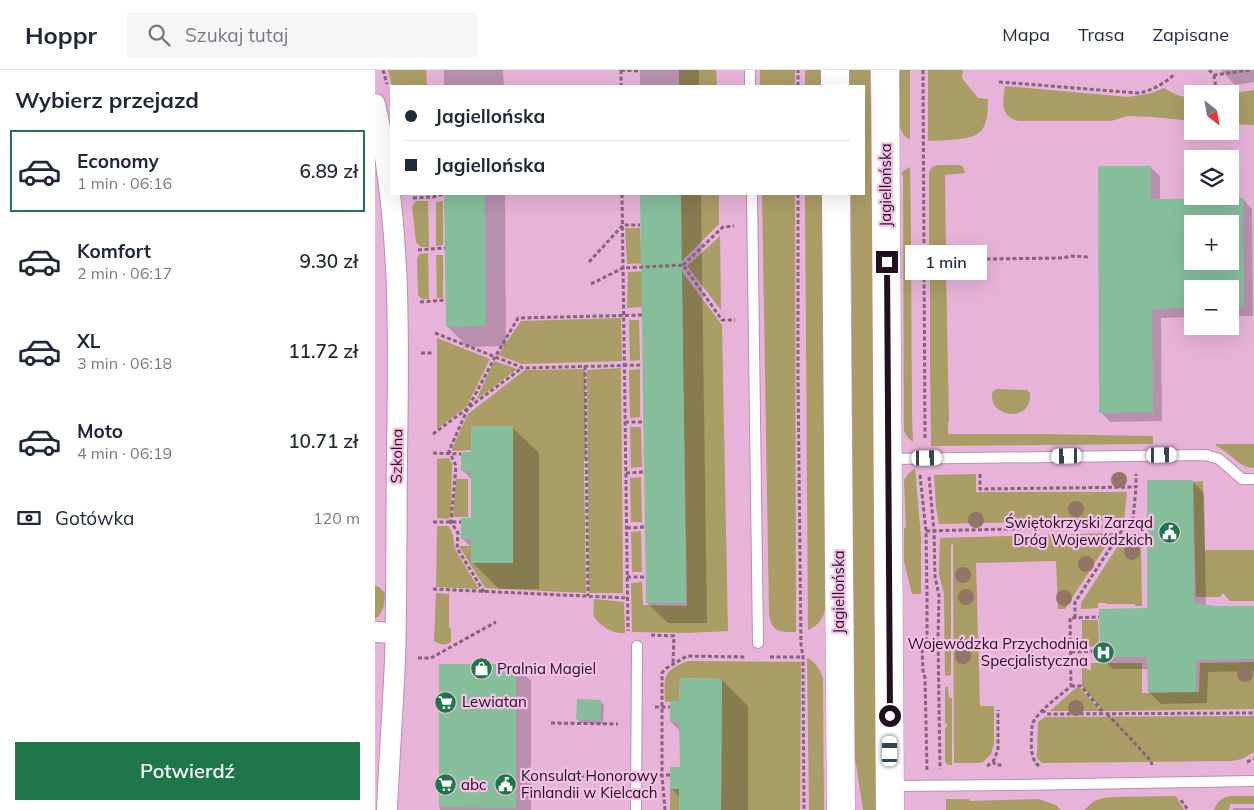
<!DOCTYPE html>
<html lang="pl">
<head>
<meta charset="utf-8">
<style>
  :root { --surface:#fff; --page:#f6f6f7; --text:#1f2937; --muted:#747a83; --line:#e0e1e3; --accent:#1d774b }
  body { margin:0; font-family:Mulish,sans-serif; background:var(--page); color:var(--text); height:100vh; display:flex; flex-direction:column; font-size:19px; white-space:nowrap }
  * { box-sizing:border-box; margin:0 }
  p { font-size:16px; color:var(--muted) }
  .icon { flex:none; width:28px; height:28px; fill:none; stroke:currentColor; stroke-width:2; stroke-linecap:round; stroke-linejoin:round }
  .map { position:relative; flex:1; overflow:hidden }
  .details { display:flex; flex-direction:column; background:var(--surface); width:375px }
  .details>* { flex:none }
  .top-card { position:absolute; left:15px; top:15px; width:475px; height:110px; border-radius:0px; box-shadow:0 5px 20px #0002; display:grid; align-content:center; height:110px; padding:0 15px; background:var(--surface) }
  .needle { width:32px; rotate:149deg }
  .fabs { position:absolute; left:809px; top:15px; display:grid; gap:10px }
  .fabs a { display:grid; place-items:center; width:55px; height:55px; border-radius:0px; background:var(--surface); box-shadow:0 5px 20px #0002; font-size:25px }
  .end { position:absolute; width:22px; height:22px; margin:-11px; border:6px solid #23101e; background:#fff; box-shadow:0 0 0 2px #fff }
  .from { border-radius:50% }
  .bubble { position:absolute; height:35px; border-radius:0px; background:var(--surface); box-shadow:0 5px 20px #0002; font-size:16px; font-weight:600; line-height:35px; text-align:center }
  .car { position:absolute; width:15px; height:30px; margin:-15px -8px; border-radius:6px; box-shadow:0 0 4px 1px #0007; background:linear-gradient(#fff 24%,#345 0 40%,#fff 0 76%,#345 0 86%,#fff 0) }
  .top-card b { display:flex; align-items:center; gap:18px; height:48px; font-size:19px }
  .top-card b+b { border-top:1px solid var(--line) }
  .top-card i { width:12px; height:12px; background:var(--text) }
  ul { padding:0; list-style:none }
  li { display:flex; align-items:center; gap:15px; height:82px; margin:0 10px 8px; padding:0 5px; border:2px solid transparent; border-radius:0px }
  li div { flex:1 }
  li b { display:block; font-size:19px }
  li em { font-style:normal; font-weight:600 }
  li.current { border-color:var(--accent) }
  li>.icon { width:45px; height:45px; stroke-width:1.5 }
  h2 { padding:0 15px; font-size:22px; line-height:60px }
  .pay { display:flex; align-items:center; gap:12px; height:55px; padding:0 15px; font-size:19px }
  .pay p { margin-inline-start:auto }
  .button { display:flex; gap:10px; margin-top:auto; padding:10px 15px }
  .button a { flex:1; height:58px; border-radius:0px; background:var(--accent); color:#fff; font-size:20px; font-weight:600; line-height:58px; text-align:center }
  header { display:flex; align-items:center; gap:30px; box-sizing:border-box; height:70px; padding:0 25px; background:var(--surface); border-bottom:1px solid var(--line) }
  header strong { font-size:24px }
  nav { display:flex; gap:28px; margin-inline-start:auto; font-size:18px }
  .search { width:350px; height:45px; background:var(--page); display:flex; align-items:center; gap:12px; box-sizing:border-box; padding:0 18px; border-radius:0px; color:var(--muted); font-size:19px }
  main { display:flex; flex:1; min-height:0 }
  .map>svg:first-child { display:block }
  .green { fill:#a99c65 }
  .shadow { fill:#0003; fill-rule:evenodd }
  .building { fill:#86be9c; fill-rule:evenodd }
  .lines { fill:none; stroke-linecap:round; stroke-linejoin:round }
  .lane-casing { stroke:#be8db0; stroke-width:12 }
  .street-casing { stroke:#be8db0; stroke-width:22 }
  .secondary-casing { stroke:#be8db0; stroke-width:29 }
  .path { stroke:#85627b; stroke-width:3; stroke-dasharray:4 2.5; stroke-linecap:butt }
  .lane { stroke:#fff; stroke-width:10 }
  .street { stroke:#fff; stroke-width:20 }
  .secondary { stroke:#fff; stroke-width:28 }
  .tree { fill:#937565 }
  .route { stroke:#23101e; stroke-width:6 }
  .labels { text-anchor:middle; stroke-width:4.5; stroke-linejoin:round; paint-order:stroke }
  .street-label { font-size:15px; fill:#23101e; stroke:#f4c0e5 }
  .poi-label { font-size:15px; fill:#23101e; stroke:#f4c0e5; text-anchor:start }
</style>
</head>
<body>
<header>
<strong>Hoppr</strong>
<div class="search"><svg class="icon" aria-label="search" viewBox="0 0 24 24"><circle cx="10" cy="10" r="6"/><path d="M15 15l6 6"/></svg>Szukaj tutaj</div>
<nav><a>Mapa</a><a>Trasa</a><a>Zapisane</a></nav>
</header>
<main>
<section class="details">
<h2>Wybierz przejazd</h2>
<ul>
<li class="current"><svg class="icon" aria-label="car" viewBox="0 0 24 24"><path d="M5 17H2v-5l4-1 3-4h7l3 4 3 1v5h-3M9 17h6M6 11h13"/><circle cx="7" cy="17" r="2"/><circle cx="17" cy="17" r="2"/></svg><div><b>Economy</b><p>1 min · 06:16</p></div><em>6.89 zł</em></li>
<li><svg class="icon" aria-label="car" viewBox="0 0 24 24"><path d="M5 17H2v-5l4-1 3-4h7l3 4 3 1v5h-3M9 17h6M6 11h13"/><circle cx="7" cy="17" r="2"/><circle cx="17" cy="17" r="2"/></svg><div><b>Komfort</b><p>2 min · 06:17</p></div><em>9.30 zł</em></li>
<li><svg class="icon" aria-label="car" viewBox="0 0 24 24"><path d="M5 17H2v-5l4-1 3-4h7l3 4 3 1v5h-3M9 17h6M6 11h13"/><circle cx="7" cy="17" r="2"/><circle cx="17" cy="17" r="2"/></svg><div><b>XL</b><p>3 min · 06:18</p></div><em>11.72 zł</em></li>
<li><svg class="icon" aria-label="car" viewBox="0 0 24 24"><path d="M5 17H2v-5l4-1 3-4h7l3 4 3 1v5h-3M9 17h6M6 11h13"/><circle cx="7" cy="17" r="2"/><circle cx="17" cy="17" r="2"/></svg><div><b>Moto</b><p>4 min · 06:19</p></div><em>10.71 zł</em></li>
</ul>
<div class="pay"><svg class="icon" aria-label="cash" viewBox="0 0 24 24"><path d="M3 7h18v10H3z"/><circle cx="12" cy="12" r="2"/></svg>Gotówka<p>120 m</p></div>
<div class="button"><a>Potwierdź</a></div>
</section>
<div class="map">
<svg width="879" height="740" viewBox="0 0 879 740">
  <rect width="100%" height="100%" fill="#e7b3d8"/>
  <!-- green -->
  <path class="green" d="M13,0H51L52,16H17Z
    M304,0H341L342,16H304Z
    M385,0H420V16H385Z
    M430,0H447V16H430Z
    M474,0H495L498,110L502,740H488L479,681L476,124H489V16H474Z
    M525,0H535V69C529,67 527,63 525,57Z
    M553,0H588L587,8L603,28L613,29C613,39 613,51 607,60C600,71 566,70 553,71Z
    M630,16L753,27L777,23L789,18C798,24 806,27 817,28V51L778,47L753,46L736,51H643C624,45 628,32 630,16Z
    M879,20V55L855,54L854,24Z
    M563,95H585L588,97L590,103L570,105L571,183H554V102L557,97Z
    M535,97L536,163L537,346L538,372L533,368L529,361L528,105H526L528,101Z
    M306,124H344V154L306,192L252,194L250,158H265L266,182L306,181Z
    M387,124H420L421,562C405,562 397,563 394,544Z
    M430,124H448L451,533C450,546 445,555 433,560Z
    M41,131H53L54,177H46L41,172L37,136Z
    M68,131V175L61,176V132Z
    M345,166L346,240L312,196Z
    M53,183L54,229H47L43,225L42,188L45,184Z
    M61,185H68V228H62Z
    M556,197L571,198L574,352L573,353V364H664L778,366V374L556,376L555,291V199Z
    M305,199L347,255L353,561L312,563L257,562L256,513L267,512L268,535L312,536L307,219L267,220V237L252,238L253,202Z
    M246,248L247,291L147,294L123,285L146,251Z
    M254,250H264L265,290L255,291Z
    M62,268L115,289L92,336L62,359Z
    M119,291L142,299L101,330Z
    M246,298L248,523H214L212,300Z
    M210,299L211,388L209,389L211,523L110,518L84,476H96V493H138V356H96V380L78,381L77,379L93,344L150,300Z
    M265,299V347L255,348L254,300Z
    M622,319L652,320L655,323C658,355 610,347 618,321Z
    M255,357H266L267,397L256,398Z
    M840,374H879V398C866,397 863,391 853,384C849,380 843,378 840,374Z
    M74,388L77,394L76,443L74,449L62,448V389Z
    M540,398L546,467V524H537L529,492V458H531L529,410L533,404Z
    M601,404V422H752L749,450L564,454L561,437L559,405Z
    M266,407L267,452H256L255,408Z
    M81,409H93V447H78Z
    M828,411L830,480H879V531H855L848,523L845,527H821L818,412Z
    M62,456H73C81,467 77,470 81,481L104,519L61,517Z
    M266,461L267,502H257L256,462Z
    M739,463L690,539H683L681,491L601,493L605,636H619V674L616,684L608,692L604,693H579L578,474L576,475V605L570,606L569,524L564,504L565,468Z
    M750,465H758L759,467H766L767,536H760V534H732V533H723V538L706,539V533Z
    M0,516L4,517L10,523C9,533 10,542 0,549Z
    M61,523L74,524V558H76V572C69,576 66,575 59,571Z
    M219,529L249,532L250,563C240,565 223,555 219,546C218,541 219,534 219,529Z
    M707,550H723L724,576L707,577Z
    M432,588C442,593 444,598 448,608L449,740H434Z
    M313,591L426,592L425,740H346L347,609L305,608L304,631L290,632C289,607 287,601 313,591Z
    M879,592V639L728,641L707,616V594L711,595L712,600H716V593H767V623L824,622L825,593Z
    M570,617H573L574,628H577V695H573L570,692V657H572V654L570,653Z
    M702,617L705,618L726,641H675Z
    M879,646V682L867,689L857,691L667,693L663,689L662,687L663,652L670,647Z
    M295,719H304V740H295Z
    M801,726L809,740H710C719,729 725,728 739,727Z
    M856,726H879V734H855L854,740H839C842,731 846,728 856,726Z
    M571,729H594L595,731L663,729L681,735L686,740H571Z"/>
  <!-- shadow -->
  <path class="shadow" d="M69,0H128L129,16H69Z
    M265,0H324V16H265Z
    M846,0H879V12L860,15Z
    M775,97L785,106V131L868,129L877,139L878,246H855V219H818V247L786,248L787,351L735,352L726,342ZM818,154H855V191H818Z
    M70,124H130L131,276L93,277L72,256Z
    M266,124H326L332,553H293L272,533Z
    M137,357L164,383V519H124L97,492V478L87,468L97,449V410L88,401L97,383Z
    M817,411L829,423L831,536L879,537V601L833,602L832,633L786,634L774,622L773,599H738L726,587L774,540Z
    M141,596L156,611V740H65V728Z
    M347,610L373,636V740H305V728L296,718L306,698V662L296,652L306,633Z
    M225,631L229,635L228,654L206,653L202,649Z
    M858,738H879V740H858Z"/>
  <!-- building -->
  <path class="building" d="M723,96H776V129L868,128L869,237H855V219H818V238L777,239L778,342L724,343ZM818,154H855V191H818Z
    M69,124H110L111,256L71,257Z
    M265,124H306L311,533H271Z
    M96,356H138V493H96V469H86V448H96V401H86V382H96Z
    M772,410H818L819,533L840,536H879V589L821,590V622H773L772,587H725L724,539L772,538Z
    M64,594H141V738L64,737Z
    M305,608L347,609L346,740H304V719H295V697H305L304,652H295V631H304Z
    M202,629L226,630L225,651L201,649Z"/>
  <g class="lines">
    <defs>
      <path id="lane" d="M375,0V16
        M377,124L383,573
        M513,389L831,385L844,389L867,409H879
        M516,716L640,715L879,711
        M261,740L262,576"/>
      <path id="street" d="M0,34C26,149 24,267 22,384C21,453 22,521 20,589C18,639 14,690 12,740
        M0,562L20,563"/>
      <path id="secondary" d="M460,0V16
        M510,0L515,740
        M461,124L466,740"/>
    </defs>
    <!-- lane casing -->
    <use href="#lane" class="lane-casing"/>
    <!-- street casing -->
    <use href="#street" class="street-casing"/>
    <!-- secondary casing -->
    <use href="#secondary" class="secondary-casing"/>
    <!-- path -->
    <path class="path" d="M8,0L12,14
      M246,0L263,1
      M246,0V16
      M548,0L550,370
      M834,0L839,5L876,0
      M839,5L841,19
      M624,12L764,23C778,20 788,14 799,5
      M423,16V0
      M247,124L253,561
      M423,124V308L426,575L428,587L429,740
      M38,128L58,127L69,124
      M43,180L70,178
      M540,190L687,188L697,186L714,187
      M214,192L248,155H265
      M308,195L348,157L359,156
      M216,214L248,198L308,195L347,250H360
      M45,232L71,230
      M60,263L148,298L267,295
      M46,283H59
      M210,296L213,526
      M250,352H268
      M58,364L147,298
      M58,383L86,384
      M251,403L269,402
      M605,404V419L761,417V404
      M545,405L551,461L552,524V566L547,578L548,601L550,608L552,700
      M554,407L559,461L560,507L564,525L563,569L565,699
      M58,452H86
      M754,456L758,449L761,417
      M252,458L270,457
      M551,461L757,456L772,459
      M252,507H270
      M58,519L253,528
      M109,522L82,478L83,463L76,452L81,396L74,381L93,338L120,287L143,248L267,245
      M700,548V532L749,457
      M276,565L299,566L298,593
      M696,582L725,581
      M395,587H428
      M43,588H56L121,552
      M696,616H706L727,641V644
      M280,637H295
      M667,640L672,644L879,643
      M732,644L757,670L776,691L777,695
      M176,653L243,654
      M618,692L623,680V640
      M872,692L879,689
      M612,696L618,692L621,695H628
      M664,696C653,688 657,667 657,655C661,642 686,625 696,616L695,548L724,547
      M278,705H295
      M173,707L244,705
      M806,730L813,740
      M290,740L287,705V603L290,599L312,586L371,587"/>
    <!-- lane -->
    <use href="#lane" class="lane"/>
    <!-- street -->
    <use href="#street" class="street"/>
    <!-- secondary -->
    <use href="#secondary" class="secondary"/>
  </g>
  <!-- trees -->
  <g class="tree">
    <circle cx="744" cy="410" r="8"/>
    <circle cx="701" cy="439" r="8"/>
    <circle cx="601" cy="450" r="8"/>
    <circle cx="757" cy="482" r="8"/>
    <circle cx="711" cy="494" r="8"/>
    <circle cx="588" cy="505" r="8"/>
    <circle cx="591" cy="527" r="8"/>
    <circle cx="689" cy="528" r="8"/>
    <circle cx="588" cy="586" r="8"/>
    <circle cx="870" cy="604" r="8"/>
    <circle cx="701" cy="638" r="8"/>
  </g>
  <g class="lines">
    <!-- route -->
    <path class="route" d="M512,192L515,646"/>
  </g>
  <!-- icons -->
  <defs>
    <symbol id="civic-disc" viewBox="-11 -11 22 22"><circle r="9.5" fill="#1d774b" stroke="#f4c0e5"/><path d="M-.6-6.5H3V-4.5H.6V-3L4-1V1h2V6H-6V1h2V-1L-.6-3ZM-1.2 2.5V6h2.4V2.5Z" fill="#fff"/></symbol>
    <symbol id="hospital-disc" viewBox="-11 -11 22 22"><circle r="9.5" fill="#1d774b" stroke="#f4c0e5"/><path d="M-5-5h3v3.5h4V-5h3V5h-3V1.5h-4V5h-3Z" fill="#fff"/></symbol>
    <symbol id="shop-disc" viewBox="-11 -11 22 22"><circle r="9.5" fill="#1d774b" stroke="#f4c0e5"/><path d="M-5-2.5h2.3a2.7 3.5 0 0 1 5.4 0H5L5.5 6h-11ZM-1.5-2.5h3a1.5 2.3 0 0 0-3 0Z" fill="#fff"/></symbol>
    <symbol id="supermarket-disc" viewBox="-11 -11 22 22"><circle r="9.5" fill="#1d774b" stroke="#f4c0e5"/><path d="M-6-5.5h2.5l.6 2H6L4.5 2H-2.5L-4.4-4H-6ZM-1.5 3.2a1.3 1.3 0 1 0 .1 0ZM3 3.2a1.3 1.3 0 1 0 .1 0Z" fill="#fff"/></symbol>
  </defs>
  <g fill-rule="evenodd">
    <use href="#civic-disc" x="782" y="450" width="25" height="25"/>
    <use href="#hospital-disc" x="716" y="570" width="25" height="25"/>
    <use href="#shop-disc" x="94" y="586" width="25" height="25"/>
    <use href="#supermarket-disc" x="58" y="620" width="25" height="25"/>
    <use href="#supermarket-disc" x="58" y="702" width="25" height="25"/>
    <use href="#civic-disc" x="118" y="702" width="25" height="25"/>
  </g>
  <g class="labels">
    <!-- street labels -->
    <g class="street-label">
      <text transform="translate(511 115) rotate(-90)" y="5">Jagiellońska</text>
      <text transform="translate(22 386) rotate(-89)" y="5">Szkolna</text>
      <text transform="translate(464 522) rotate(-90)" y="5">Jagiellońska</text>
    </g>
    <!-- poi labels -->
    <g class="poi-label">
      <text x="778" y="458" text-anchor="end">Świętokrzyski Zarząd<tspan x="778" dy="17">Dróg Wojewódzkich</tspan></text>
      <text x="713" y="579" text-anchor="end">Wojewódzka Przychodnia<tspan x="713" dy="17">Specjalistyczna</tspan></text>
      <text x="122" y="604">Pralnia Magiel</text>
      <text x="87" y="637">Lewiatan</text>
      <text x="146" y="711">Konsulat Honorowy<tspan x="146" dy="17">Finlandii w Kielcach</tspan></text>
      <text x="86" y="720">abc</text>
    </g>
  </g>
</svg>
<div class="fabs">
<a><svg class="needle" viewBox="-14 -14 28 28"><path d="M0-13l5 13h-10z" fill="#e53935"/><path d="M0 13l5-13h-10z" fill="#747a83"/></svg></a>
<a><svg class="icon" aria-label="layers" viewBox="0 0 24 24"><path d="M12 4l9 5-9 5-9-5zM3 14l9 5 9-5"/></svg></a>
<a>+</a>
<a>−</a>
</div>
<i class="end from" style="left:515px;top:646px"></i>
<i class="end" style="left:512px;top:192px"></i>
<div class="bubble" style="left:530px;top:175px;width:82px">1 min</div>
<i class="car" style="left:787px;top:385px;rotate:89deg"></i>
<i class="car" style="left:692px;top:386px;rotate:269deg"></i>
<i class="car" style="left:552px;top:388px;rotate:89deg"></i>
<i class="car" style="left:515px;top:681px;rotate:0deg"></i>
<div class="top-card">
<b><i class="from"></i>Jagiellońska</b>
<b><i></i>Jagiellońska</b>
</div>
</div>
</main>
</body>
</html>
